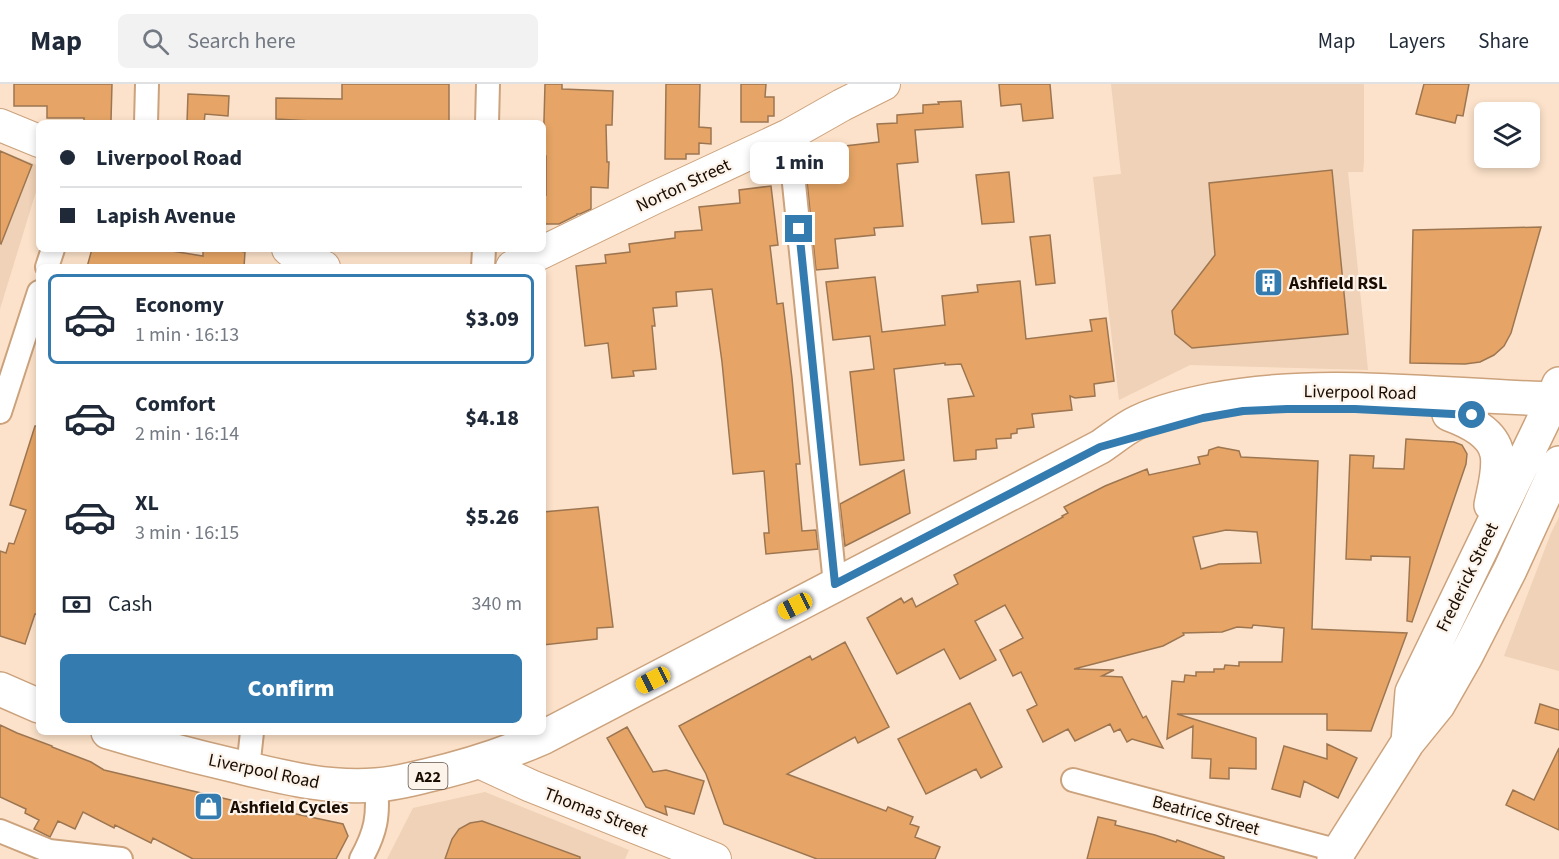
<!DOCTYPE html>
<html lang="en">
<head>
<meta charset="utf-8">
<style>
  :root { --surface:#fff; --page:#f2f2f3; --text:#1f2937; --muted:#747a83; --line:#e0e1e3; --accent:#347cb0 }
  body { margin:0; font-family:"Source Sans 3",sans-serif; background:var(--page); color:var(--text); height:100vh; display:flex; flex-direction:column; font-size:22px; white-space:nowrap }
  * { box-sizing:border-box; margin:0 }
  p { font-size:20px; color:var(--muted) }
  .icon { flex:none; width:33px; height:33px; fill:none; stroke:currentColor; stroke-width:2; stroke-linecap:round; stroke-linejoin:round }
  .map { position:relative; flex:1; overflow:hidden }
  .side { position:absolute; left:36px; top:180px; width:510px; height:471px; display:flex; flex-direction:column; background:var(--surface); border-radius:9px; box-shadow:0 3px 9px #0003 }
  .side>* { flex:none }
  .banner { position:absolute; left:36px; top:36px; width:510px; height:132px; border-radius:9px; box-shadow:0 3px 9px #0003; display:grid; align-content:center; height:132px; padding:0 24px; background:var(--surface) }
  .buttons { position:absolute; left:1474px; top:18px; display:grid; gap:12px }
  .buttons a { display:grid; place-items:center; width:66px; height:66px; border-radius:9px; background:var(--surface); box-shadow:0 3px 9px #0003; font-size:30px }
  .end { position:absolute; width:27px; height:27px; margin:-14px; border:8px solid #347cb0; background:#fff; box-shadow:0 0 0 3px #fff }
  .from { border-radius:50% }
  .bubble { position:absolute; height:42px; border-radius:9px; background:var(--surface); box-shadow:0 3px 9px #0003; font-size:20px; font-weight:800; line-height:42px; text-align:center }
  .car { position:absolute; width:18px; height:36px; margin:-18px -9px; border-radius:8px; box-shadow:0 0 4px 2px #0007; background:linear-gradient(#f5c518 24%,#345 0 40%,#f5c518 0 76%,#345 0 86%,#f5c518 0) }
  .banner b { display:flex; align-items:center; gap:21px; height:57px; font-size:22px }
  .banner b+b { border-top:2px solid var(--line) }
  .banner i { width:15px; height:15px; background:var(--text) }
  ul { padding:10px 0 0; list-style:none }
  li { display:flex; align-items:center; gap:18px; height:90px; margin:0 12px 9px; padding:0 12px; border:3px solid transparent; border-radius:9px }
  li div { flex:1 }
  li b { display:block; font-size:22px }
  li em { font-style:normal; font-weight:800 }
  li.on { border-color:var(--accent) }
  li>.icon { width:54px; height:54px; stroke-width:1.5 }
  .pay { display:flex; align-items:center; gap:15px; height:66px; padding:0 24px; font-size:22px }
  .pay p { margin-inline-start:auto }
  .primary-button { display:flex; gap:12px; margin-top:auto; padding:12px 24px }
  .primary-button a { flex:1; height:69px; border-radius:9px; background:var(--accent); color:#fff; font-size:24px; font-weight:800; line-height:69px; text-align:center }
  header { display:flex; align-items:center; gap:36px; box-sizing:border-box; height:84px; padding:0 30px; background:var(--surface); border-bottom:2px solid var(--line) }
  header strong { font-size:28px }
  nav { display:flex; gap:33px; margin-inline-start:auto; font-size:21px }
  .search { width:420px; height:54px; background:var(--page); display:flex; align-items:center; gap:15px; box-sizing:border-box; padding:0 21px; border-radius:9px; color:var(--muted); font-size:22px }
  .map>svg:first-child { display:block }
  .built { fill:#efd2b7 }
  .building { fill:#e6a566; stroke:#9d7651; stroke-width:1.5; fill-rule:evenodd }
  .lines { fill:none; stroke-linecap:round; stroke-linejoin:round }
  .street-casing { stroke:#cba27c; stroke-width:26 }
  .secondary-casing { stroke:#cba27c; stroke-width:34 }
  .primary-casing { stroke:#cba27c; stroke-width:36 }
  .highway-casing { stroke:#cba27c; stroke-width:36 }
  .street { stroke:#fff; stroke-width:22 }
  .secondary { stroke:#fff; stroke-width:32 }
  .primary { stroke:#fff; stroke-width:33 }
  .highway { stroke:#fff; stroke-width:33 }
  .route { stroke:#347cb0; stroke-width:8 }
  .labels { text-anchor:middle; stroke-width:4.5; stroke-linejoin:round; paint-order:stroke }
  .shield { fill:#fcf3eb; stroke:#5e5147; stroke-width:1.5 }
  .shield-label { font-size:16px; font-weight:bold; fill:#1a0c01 }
  .street-label { font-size:18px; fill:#1a0c01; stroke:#fcf3eb }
  .poi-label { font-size:18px; font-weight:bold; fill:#1a0c01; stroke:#fcf3eb; text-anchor:start }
</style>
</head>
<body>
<header>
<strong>Map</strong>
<div class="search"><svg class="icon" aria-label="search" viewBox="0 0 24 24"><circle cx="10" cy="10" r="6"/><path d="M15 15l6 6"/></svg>Search here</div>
<nav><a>Map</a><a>Layers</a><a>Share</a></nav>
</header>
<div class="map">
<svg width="1559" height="775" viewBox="0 0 1559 775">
  <rect width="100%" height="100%" fill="#fce2ca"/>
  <!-- built -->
  <path class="built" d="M1111,0H1364V78L1363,88H1348L1368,286L1190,281L1119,316L1093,93L1121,90Z
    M0,66L39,82V98L0,225Z
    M1559,433V587L1504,572L1551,449Z
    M485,708L629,766L625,775H387L413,724Z"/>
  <!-- building -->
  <path class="building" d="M14,0H112L111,37H84V34H47V22H14Z
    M342,0H449V39H347L276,35V14L342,15Z
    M545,0H562V5L613,7L612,41H606L607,78H609L608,104L591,103V125L580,130H577V131L559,140H543V110L546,111V72H543Z
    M666,0H700L699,43L711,44V60L699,59V70H686V75H665Z
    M741,0H766L765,13H774V32H768V38H741Z
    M999,0H1050L1053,34L1023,37L1021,20L1001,22Z
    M1424,0H1469L1463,32L1457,31L1455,39L1416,30Z
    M188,10L229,12L228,32L205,30L204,39H187Z
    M961,17L963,43L915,46L918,78L897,80L903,142L874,144L875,151L835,155L838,184L816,186L804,68L845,65V62L879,58L877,40L897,39V31L923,29V21L939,20L938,18Z
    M0,67L32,81L1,160L0,159Z
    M1332,86L1348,250L1192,264L1175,250L1172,227L1215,171L1209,99Z
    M1009,88L1014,138L982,140L976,91Z
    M771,102L778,161L770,162L777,220L783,219L792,294L800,380H796L802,447L816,446L818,465L766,470L764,449H769L764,387L733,390L722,278L712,205L676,208L677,222L653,224L655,242H652L656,285L633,287L634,292L612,294L608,259L585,262L576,182L606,179L605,171L630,168L629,160L675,154V148L702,146L699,123L740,119L739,106Z
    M1541,143L1511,249L1504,262L1494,271L1480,278L1465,280L1410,279L1413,146Z
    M1050,151L1055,199L1036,201L1030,153Z
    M92,165H159L203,172V165H230L245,168L244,183H87Z
    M875,193L882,248L945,241L942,212L978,208L977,201L1020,197L1026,255L1092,247L1090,236L1106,234L1114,297L1094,300L1095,312L1075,314L1070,312L1072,326L1032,330L1034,343L1017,345V349L1011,350V354L996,355L997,364L976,366V375L954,377L948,315L974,312L961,280L945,281V279L894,285L904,376L860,381L850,288L874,285L870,252L833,256L826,198Z
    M35,342H39V531L35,530L25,560L0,552V467L6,469L9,459L14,460L26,426L10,421Z
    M1406,355L1454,358L1462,361L1467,370L1466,380L1412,538L1407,537L1410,473L1371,472V476L1346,475L1350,371L1374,372L1373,384L1404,385Z
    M1218,363L1239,367L1241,373L1318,377L1312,545L1407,549L1371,647L1327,646V630H1177L1256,654V685L1229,684V695L1210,694L1211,675L1192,674L1193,642L1167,655L1172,597L1184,598L1185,591L1196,592V588H1214V585H1224L1225,581L1239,582V578H1282L1284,544L1253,541L1252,544L1237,543L1222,548L1183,549L1184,551L1163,562L1074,585L1114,586L1102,592L1122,593L1143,634L1146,632L1163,664L1132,655L1127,658L1120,645L1114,648L1110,640L1075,657L1068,645L1043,658L1027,626L1037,621L1021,588L1013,592L1000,566L1023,554L1005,521L975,537L996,576L960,595L944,565L897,590L867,534L901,514L904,519L912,514L916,523L958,500L954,491L1063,433L1062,432L1068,429L1064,423L1105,402L1147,385L1149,391L1200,380L1198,373L1208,371L1209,366ZM1226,446L1257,448L1261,479L1219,480L1201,485L1193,453Z
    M904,386L910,429L845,462L840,420Z
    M598,423L613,543L597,544V555L543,561V428Z
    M845,558L889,643L858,659L855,653L787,690L886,727L888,723L913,733L910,740L919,743L915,753L940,763L935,775H817L724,740L706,690L679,642L810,572L812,576Z
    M970,619L1002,683L981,694L976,685L926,710L898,655Z
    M1540,620L1559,626V646L1535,639Z
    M0,641L17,649L52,662V663L91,678L104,686L235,717L343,740L348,752L336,775H193L153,754L151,759L115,741L114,744L83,728L75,745L58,737L50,753L34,745L39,736L25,729L26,725L0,713Z
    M627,643L653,688L666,686L704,697L694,730L665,722L667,731L646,723L607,654Z
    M1327,660L1357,674L1338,714L1304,697L1300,713L1272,705L1284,662L1327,675Z
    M1559,664V746L1506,721L1513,706L1534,716Z
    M1098,733L1116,737L1115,741L1155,751L1176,758L1177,756L1224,773V775H1087Z
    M482,737L580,773V775H445L452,755L459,745L470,739Z"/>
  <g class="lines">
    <defs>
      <path id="street" d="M146,39L147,0
        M487,39L488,0
        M789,51L835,500
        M47,183L53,165
        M483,183L484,165
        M0,328L39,208
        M248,685L252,648
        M1073,696L1339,767
        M0,747L49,767L121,775
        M361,775C376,748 379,732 376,701"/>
      <path id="secondary" d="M0,41L39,57
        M288,165L303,177L324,183
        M512,183L656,113L789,51L842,21L884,0
        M479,678L531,702L715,775"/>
      <path id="primary" d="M1449,330C1468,337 1493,348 1497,370C1500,386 1494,405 1491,421
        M1408,658L1412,608L1545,333L1559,300
        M1334,775L1408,658L1438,621L1466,572L1510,486L1559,379"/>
      <path id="highway" d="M0,605L39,622
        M108,648C151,661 193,672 236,682C282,693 328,705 376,701C393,700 409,696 425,692C465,683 505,670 542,654L1100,363C1112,355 1125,344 1138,338C1161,327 1188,321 1212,316C1326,294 1444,313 1559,315"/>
    </defs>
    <!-- street casing -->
    <use href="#street" class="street-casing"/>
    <!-- secondary casing -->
    <use href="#secondary" class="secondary-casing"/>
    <!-- primary casing -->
    <use href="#primary" class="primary-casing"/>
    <!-- highway casing -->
    <use href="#highway" class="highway-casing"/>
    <!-- street -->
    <use href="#street" class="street"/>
    <!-- secondary -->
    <use href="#secondary" class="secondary"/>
    <!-- primary -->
    <use href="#primary" class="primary"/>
    <!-- highway -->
    <use href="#highway" class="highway"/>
  </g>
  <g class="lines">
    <!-- route -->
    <path class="route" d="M799,145L835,500L1100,363L1203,334L1243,327L1287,325H1355L1472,331"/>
  </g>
  <!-- icons -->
  <defs>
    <symbol id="building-square" viewBox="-11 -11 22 22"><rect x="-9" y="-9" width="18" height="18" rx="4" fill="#347cb0" stroke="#fcf3eb"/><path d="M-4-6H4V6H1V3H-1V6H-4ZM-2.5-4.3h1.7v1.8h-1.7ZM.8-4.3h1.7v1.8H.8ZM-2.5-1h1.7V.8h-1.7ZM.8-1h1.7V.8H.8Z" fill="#fff"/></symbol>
    <symbol id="shop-square" viewBox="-11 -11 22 22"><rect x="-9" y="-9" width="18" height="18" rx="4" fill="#347cb0" stroke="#fcf3eb"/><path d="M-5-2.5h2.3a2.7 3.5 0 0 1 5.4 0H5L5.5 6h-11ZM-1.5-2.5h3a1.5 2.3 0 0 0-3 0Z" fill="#fff"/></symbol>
  </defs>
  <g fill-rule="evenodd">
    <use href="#building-square" x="1252" y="182" width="33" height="33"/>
    <use href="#shop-square" x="192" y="706" width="33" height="33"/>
  </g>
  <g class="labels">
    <!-- shield labels -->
    <rect class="shield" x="408.5" y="679" width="39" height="26" rx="4.5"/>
    <g class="shield-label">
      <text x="428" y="698">A22</text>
    </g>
    <!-- street labels -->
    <g class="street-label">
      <text transform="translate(683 101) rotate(-25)" y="6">Norton Street</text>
      <text transform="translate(1360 308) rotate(1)" y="6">Liverpool Road</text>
      <text transform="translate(1467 493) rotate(-64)" y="6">Frederick Street</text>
      <text transform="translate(264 687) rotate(12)" y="6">Liverpool Road</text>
      <text transform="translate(596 728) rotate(21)" y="6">Thomas Street</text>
      <text transform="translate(1206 731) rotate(15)" y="6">Beatrice Street</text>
    </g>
    <!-- poi labels -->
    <g class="poi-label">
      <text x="1289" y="205">Ashfield RSL</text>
      <text x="230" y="729">Ashfield Cycles</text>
    </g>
  </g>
</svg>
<div class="buttons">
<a><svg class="icon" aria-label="layers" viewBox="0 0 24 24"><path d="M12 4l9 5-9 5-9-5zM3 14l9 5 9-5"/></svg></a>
</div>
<i class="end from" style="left:1472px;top:331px"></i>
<i class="end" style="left:799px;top:145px"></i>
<div class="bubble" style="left:750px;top:58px;width:99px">1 min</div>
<i class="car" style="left:795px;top:522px;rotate:243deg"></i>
<i class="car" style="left:653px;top:596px;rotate:243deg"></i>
<div class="banner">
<b><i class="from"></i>Liverpool Road</b>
<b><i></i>Lapish Avenue</b>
</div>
<section class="side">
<ul>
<li class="on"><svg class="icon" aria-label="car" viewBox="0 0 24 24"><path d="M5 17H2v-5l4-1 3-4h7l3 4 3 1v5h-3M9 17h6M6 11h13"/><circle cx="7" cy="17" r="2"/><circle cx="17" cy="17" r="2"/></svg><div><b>Economy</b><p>1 min · 16:13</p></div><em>$3.09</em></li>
<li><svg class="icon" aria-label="car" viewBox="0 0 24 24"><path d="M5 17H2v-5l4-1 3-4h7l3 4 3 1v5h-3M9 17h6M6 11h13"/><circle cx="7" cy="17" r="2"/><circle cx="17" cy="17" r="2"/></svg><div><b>Comfort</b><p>2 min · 16:14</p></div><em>$4.18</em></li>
<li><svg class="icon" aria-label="car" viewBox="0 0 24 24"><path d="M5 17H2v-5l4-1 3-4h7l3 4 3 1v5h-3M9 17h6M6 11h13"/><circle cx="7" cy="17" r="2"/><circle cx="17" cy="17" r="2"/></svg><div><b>XL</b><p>3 min · 16:15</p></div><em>$5.26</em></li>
</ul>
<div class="pay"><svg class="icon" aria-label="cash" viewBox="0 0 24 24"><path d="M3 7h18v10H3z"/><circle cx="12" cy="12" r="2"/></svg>Cash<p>340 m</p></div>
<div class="primary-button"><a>Confirm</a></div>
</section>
</div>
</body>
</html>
